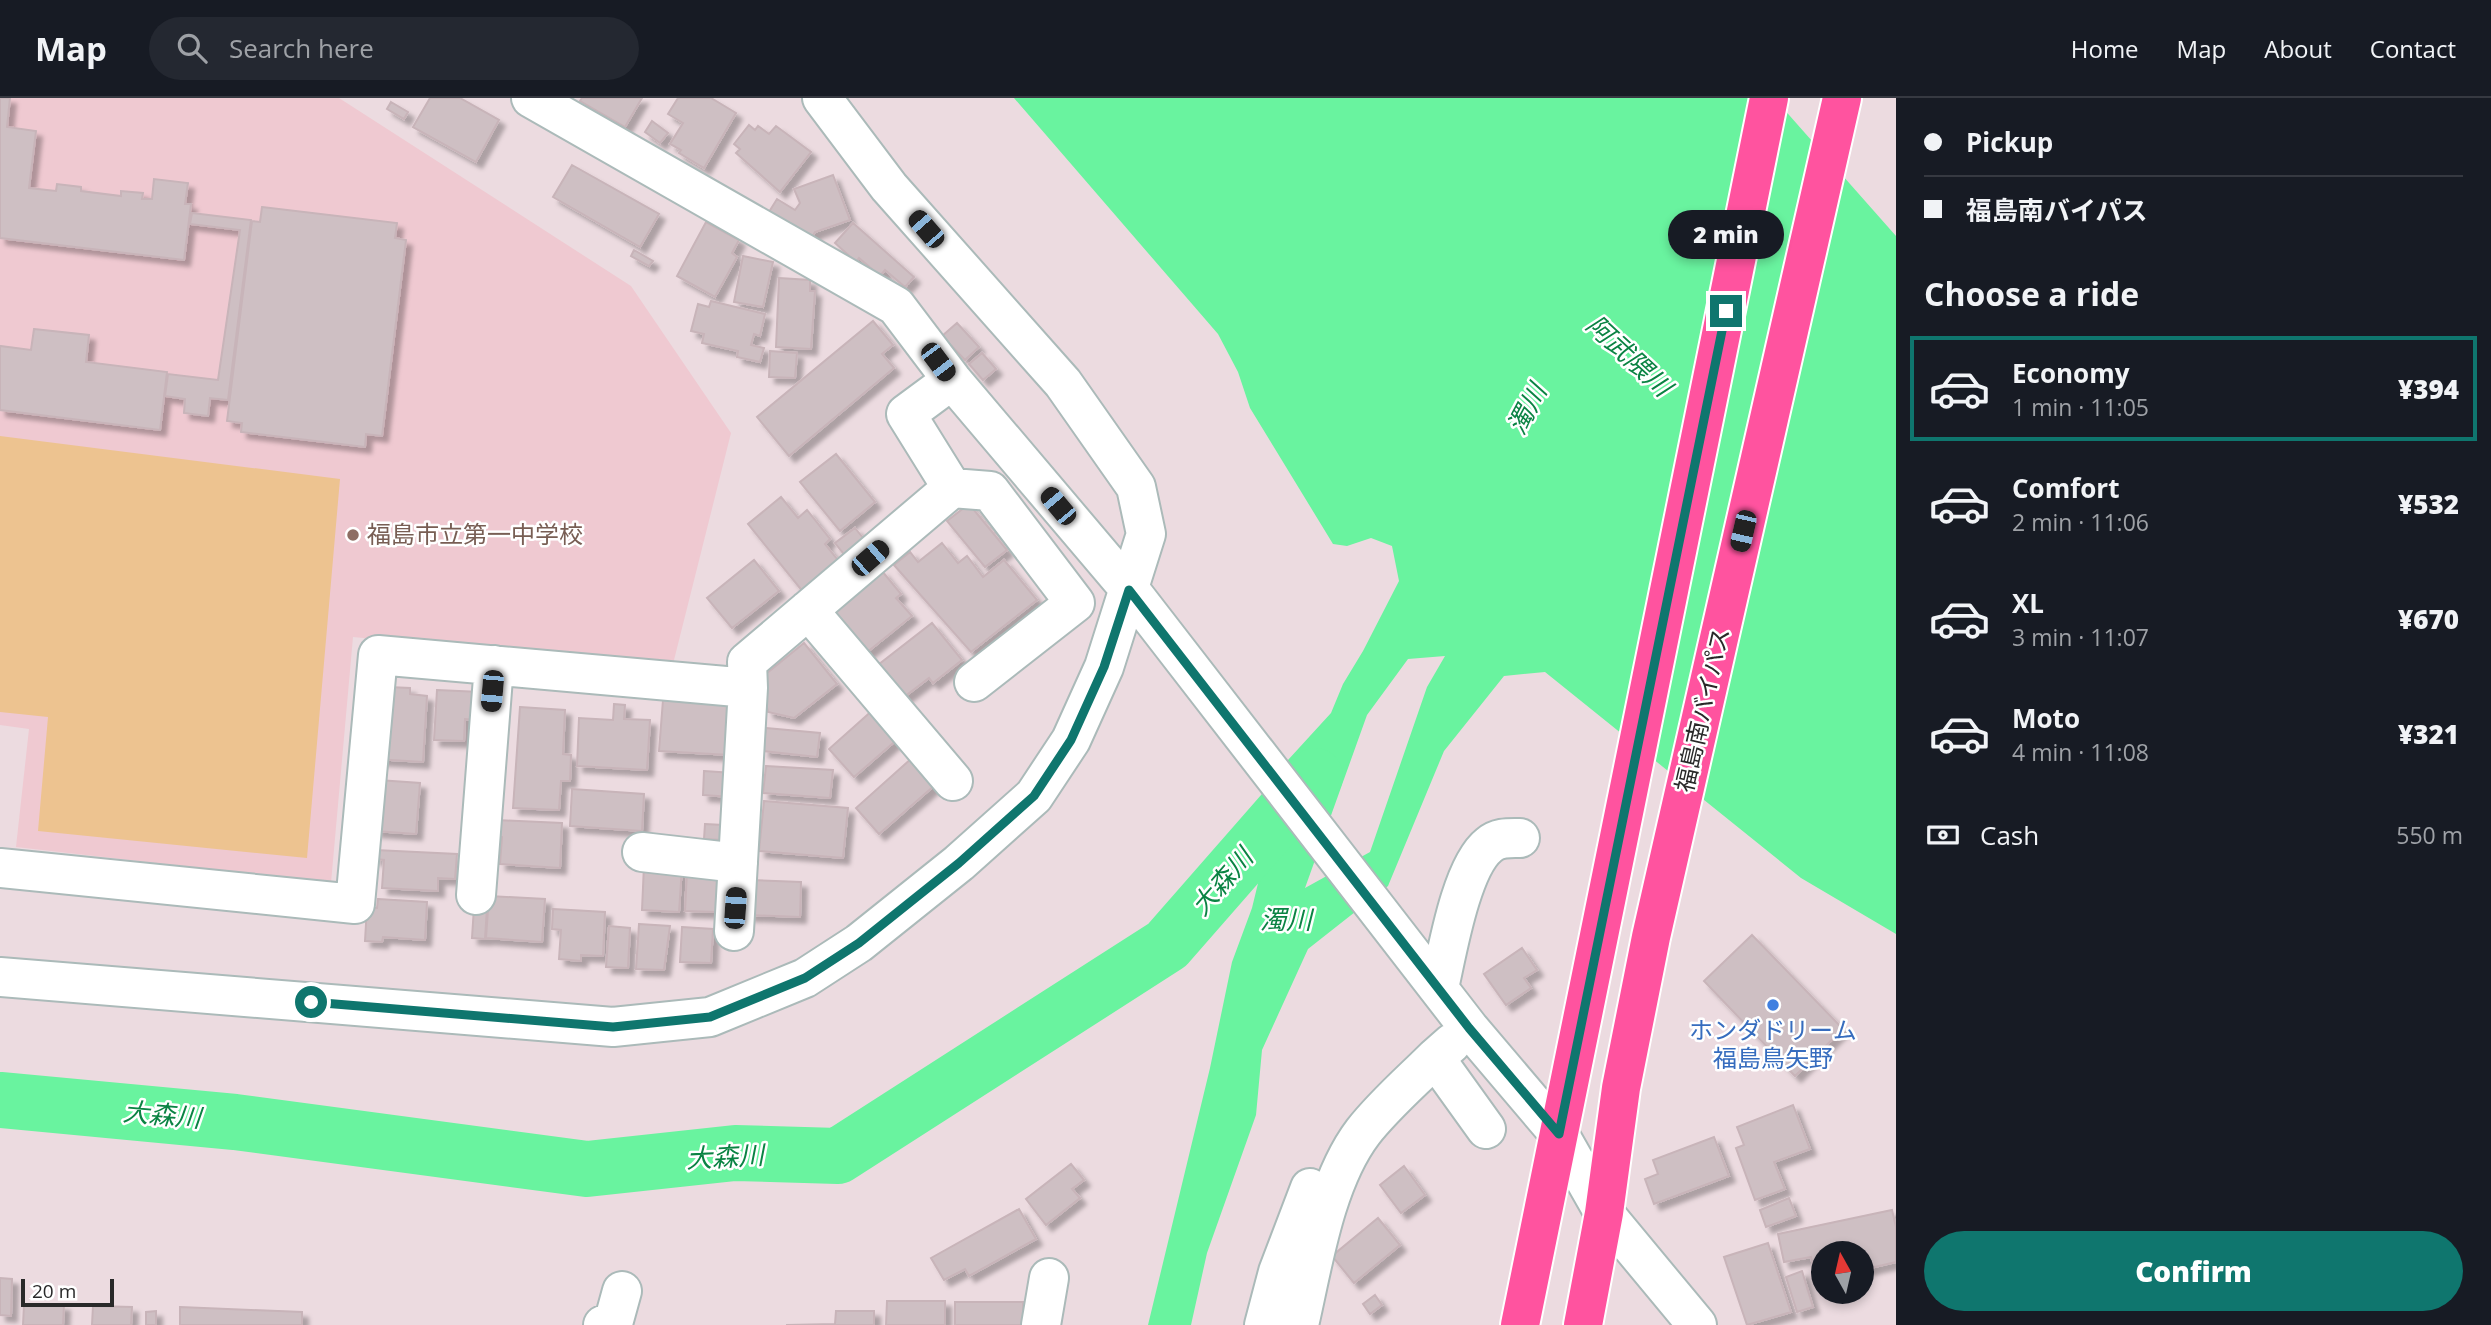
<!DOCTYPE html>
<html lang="en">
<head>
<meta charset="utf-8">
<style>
  :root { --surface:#171b24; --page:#242831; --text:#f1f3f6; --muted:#9ea1a6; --line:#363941; --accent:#0f766e }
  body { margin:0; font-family:"Open Sans","Noto Sans JP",sans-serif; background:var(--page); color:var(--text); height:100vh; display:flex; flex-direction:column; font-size:26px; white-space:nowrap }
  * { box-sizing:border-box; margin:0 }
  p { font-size:23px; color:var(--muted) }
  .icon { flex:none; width:38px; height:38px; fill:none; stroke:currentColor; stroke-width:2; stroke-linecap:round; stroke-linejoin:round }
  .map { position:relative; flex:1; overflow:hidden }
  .sheet { display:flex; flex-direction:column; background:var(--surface); width:595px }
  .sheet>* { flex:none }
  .hud { display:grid; align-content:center; height:154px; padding:0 28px; background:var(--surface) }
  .needle { width:46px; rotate:352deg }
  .tools { position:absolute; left:1811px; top:1143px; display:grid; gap:14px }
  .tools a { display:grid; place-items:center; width:63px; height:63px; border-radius:50%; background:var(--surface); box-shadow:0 4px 10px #0003; font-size:35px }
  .scale { position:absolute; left:21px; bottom:18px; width:93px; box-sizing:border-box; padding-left:7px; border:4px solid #292929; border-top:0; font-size:19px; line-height:24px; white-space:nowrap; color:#292929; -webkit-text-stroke:5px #fff; paint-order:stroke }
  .end { position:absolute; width:32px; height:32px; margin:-16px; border:9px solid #0f766e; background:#fff; box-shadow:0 0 0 4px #fff }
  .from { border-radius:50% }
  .bubble { position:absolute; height:49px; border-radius:24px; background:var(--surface); box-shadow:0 4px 10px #0003; font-size:23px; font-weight:800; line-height:49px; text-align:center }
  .car { position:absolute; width:21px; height:42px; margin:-21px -10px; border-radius:9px; box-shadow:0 0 5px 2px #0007; background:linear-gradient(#222 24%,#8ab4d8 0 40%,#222 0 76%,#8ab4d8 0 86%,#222 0) }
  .hud b { display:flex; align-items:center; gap:24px; height:66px; font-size:26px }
  .hud b+b { border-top:2px solid var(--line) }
  .hud i { width:18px; height:18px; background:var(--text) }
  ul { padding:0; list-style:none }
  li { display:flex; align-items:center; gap:21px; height:105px; margin:0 14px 10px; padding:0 14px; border:4px solid transparent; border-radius:0px }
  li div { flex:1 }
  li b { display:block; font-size:26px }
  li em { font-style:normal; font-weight:800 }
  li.active { border-color:var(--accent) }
  li>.icon { width:63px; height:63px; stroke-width:1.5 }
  h2 { padding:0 28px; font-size:32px; line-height:84px }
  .pay { display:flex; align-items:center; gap:18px; height:77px; padding:0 28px; font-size:26px }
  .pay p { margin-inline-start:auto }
  .button { display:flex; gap:14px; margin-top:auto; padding:14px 28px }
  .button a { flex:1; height:80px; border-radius:42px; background:var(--accent); color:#fff; font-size:28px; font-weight:800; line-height:80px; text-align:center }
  header { display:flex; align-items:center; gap:42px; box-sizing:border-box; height:98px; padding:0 35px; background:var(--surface); border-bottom:2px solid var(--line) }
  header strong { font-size:33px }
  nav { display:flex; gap:38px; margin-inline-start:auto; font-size:24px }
  .search { width:490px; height:63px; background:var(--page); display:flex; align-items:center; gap:18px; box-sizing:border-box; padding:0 24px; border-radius:38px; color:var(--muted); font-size:26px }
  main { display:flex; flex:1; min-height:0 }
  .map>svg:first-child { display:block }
  .education { fill:#efc9d1 }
  .pitch { fill:#edc390 }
  .water { fill:#69f39f; fill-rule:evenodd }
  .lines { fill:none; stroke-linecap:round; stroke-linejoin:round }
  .river { stroke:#69f39f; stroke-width:56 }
  .building { fill:#cebfc3; stroke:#c8b4b9; stroke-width:2; filter:url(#shadow) }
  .minor-casing { stroke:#abbab9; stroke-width:42 }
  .highway-casing { stroke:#fff; stroke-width:42 }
  .minor { stroke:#fff; stroke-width:38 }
  .highway { stroke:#ff539f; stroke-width:38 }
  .route { stroke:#0f766e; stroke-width:9 }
  .education-dot { fill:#8d6e63; stroke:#fff; stroke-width:2.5 }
  .shop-dot { fill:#3f7fe0; stroke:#fff; stroke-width:2.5 }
  .labels { text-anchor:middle; stroke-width:5; stroke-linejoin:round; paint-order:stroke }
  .education-label { font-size:24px; fill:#785e54; stroke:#fff; text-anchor:start }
  .street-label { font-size:24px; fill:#292929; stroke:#fff }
  .shop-label { font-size:24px; fill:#366cbe; stroke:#fff }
  .water-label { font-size:26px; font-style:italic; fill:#0a8343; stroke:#fff }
</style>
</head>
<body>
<header>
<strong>Map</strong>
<div class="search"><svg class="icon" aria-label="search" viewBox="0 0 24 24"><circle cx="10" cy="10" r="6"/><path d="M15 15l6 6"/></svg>Search here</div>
<nav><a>Home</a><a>Map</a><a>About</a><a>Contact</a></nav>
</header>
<main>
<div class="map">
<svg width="1896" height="1227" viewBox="0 0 1896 1227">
  <defs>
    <filter id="shadow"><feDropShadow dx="6" dy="6" stdDeviation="2" flood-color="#0004"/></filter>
  </defs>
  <rect width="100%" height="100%" fill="#ecdbe0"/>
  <!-- education -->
  <path class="education" d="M0,0H339L631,188L731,335L672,570L353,539L331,785L16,749L29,631L0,627Z"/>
  <!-- pitch -->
  <path class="pitch" d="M0,338L340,381L307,760L38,733L48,619L0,614Z"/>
  <!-- water -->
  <path class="water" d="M1014,0H1774L1896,138V836L1801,780L1545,574L1504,578L1444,653L1388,788L1308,851L1262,952L1256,1017L1207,1155L1191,1227H1148L1210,970L1232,864L1252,810L1288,662L1331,615L1343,586L1363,553L1399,483L1392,448L1371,440L1347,448L1333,446L1250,310L1238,274L1218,236ZM1445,558L1427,589L1370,754L1305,790L1367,617L1408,561Z"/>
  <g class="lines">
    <!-- river -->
    <path class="river" d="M0,1002L235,1024L587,1071L735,1055L838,1058L1167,847L1315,678"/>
  </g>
  <!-- building -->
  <path class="building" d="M0,0H10L7,29L36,33L29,90L56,93L57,86L81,89V93L121,98V93L143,95L142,101H152L154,81L188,85L185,106H191L184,162L0,140Z
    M430,0H460L499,22L476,64L413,29Z
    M582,0H642L625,29L580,3Z
    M678,0H711L736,15L704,70L679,55L681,52L670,46L683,25L668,16Z
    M391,4L408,14L404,21L387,11Z
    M652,23L668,35L660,45L645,34Z
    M749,27L755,32L758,28L769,36L776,28L811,54L780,94L736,55L740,51L734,46Z
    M572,67L659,116L640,149L553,99Z
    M833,77L850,122L815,134L812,139L769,114L777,101L795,112L800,105L794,91Z
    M262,109L397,125L395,140L406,142L382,338L366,336L365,349L241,334L242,325L227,323L252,123L260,124Z
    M192,115L251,122L228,302L210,300L208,318L184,315L185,301L165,298L168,276L218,282L240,132L190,126Z
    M706,124L739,142L732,155L737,159L715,199L677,178Z
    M853,125L914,179L905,189L885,172L880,178L859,160L856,164L835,145Z
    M634,152L653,163L649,168L631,158Z
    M743,158L773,164L763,209L734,204Z
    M779,180L810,182V193H815L811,251L776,249Z
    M711,203L765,216L760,238L754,236L751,247L764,250L760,264L737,259L738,253L702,245L704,236L691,233L698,206L709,209Z
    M873,223L893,247L882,256L894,270L789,358L757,319Z
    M957,225L979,249L965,262L942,238Z
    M34,231L89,237L86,264L167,274L160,332L0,312V248L31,252Z
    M770,253L797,255L795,280L769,279Z
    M982,255L996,271L983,282L969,266Z
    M836,356L875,404L840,433L800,384Z
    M781,399L798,420L807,412L830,441L825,446L841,466L804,495L748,426Z
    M969,406L1007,452L985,469L947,423Z
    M855,430L867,445L847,460L835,445Z
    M942,445L958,465L967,458L983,479L1004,462L1037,502L971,554L894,467L910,454L918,464Z
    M754,462L779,493L732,530L707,500Z
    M882,473L901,496L896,500L912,518L866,555L832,513Z
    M932,525L962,562L933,585L929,580L904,599L878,567Z
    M804,545L837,586L794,620L768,614L761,580Z
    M388,589L410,590V596L427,598L423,664L375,661Z
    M437,592L480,594L478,622L465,621L464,643L434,642Z
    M663,602L732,607L730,657L659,653Z
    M614,606L625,607L624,621L650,622L647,672L577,668L579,620L613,622Z
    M520,609L565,612L563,656L571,657L570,683H561L559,712L513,710Z
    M874,611L900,639L854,679L829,651Z
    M766,630L820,635L817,659L763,653Z
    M912,660L935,687L879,736L856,710Z
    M766,668L833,672L830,700L763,695Z
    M704,673L733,675L732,699L703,697Z
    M378,682L420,685L416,736L375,733Z
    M572,691L644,696L642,733L570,728Z
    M764,703L848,710L843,760L759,753Z
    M497,722L562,725L560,770L500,766L502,739L496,738Z
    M705,726L723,727V742L704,741Z
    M375,752L457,756L455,781L438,780V793L382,790L384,762L375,761Z
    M644,767L682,769L679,814L642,812Z
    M687,773L719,775L717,814L685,813Z
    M749,782L801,784L800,819L748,817Z
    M489,798L545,801L542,844L486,840Z
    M378,801L427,804L425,842L383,839L382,844L365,843L367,809L377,810Z
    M474,809L487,810L485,841L472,840Z
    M553,811L605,814L603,858L581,857V863L559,861L561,832L552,831Z
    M639,826L670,828L664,872L636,871Z
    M609,828L630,830L628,870L606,869Z
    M682,829L713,831L711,865L680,864Z
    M1752,837L1843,931L1795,978L1704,883Z
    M1522,850L1537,872L1524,880L1531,890L1506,907L1484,876Z
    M1793,1007L1810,1051L1774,1064L1785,1091L1755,1102L1736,1050L1744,1047L1737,1029Z
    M1714,1039L1729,1078L1654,1106L1645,1081L1658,1076L1653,1062Z
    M1071,1066L1084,1082L1072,1091L1080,1100L1046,1127L1026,1101Z
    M1404,1068L1425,1097L1401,1115L1380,1087Z
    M1789,1100L1796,1118L1766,1129L1760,1112Z
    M1019,1111L1036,1141L969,1178L965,1171L944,1182L931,1160Z
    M1892,1112L1896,1129V1164L1862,1172V1155H1824V1180L1816,1182L1811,1159L1784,1164L1778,1136Z
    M1378,1120L1400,1147L1354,1185L1332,1158Z
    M1768,1145L1791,1214L1747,1227L1724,1159Z
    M1802,1173L1813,1209L1797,1214L1786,1179Z
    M0,1180L12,1181L11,1218L0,1217Z
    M1375,1197L1382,1207L1370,1216L1363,1206Z
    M887,1203H945V1227H886Z
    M955,1204H1023V1227H955Z
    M24,1206L64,1207L63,1227H23Z
    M93,1208L132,1209L131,1227H92Z
    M180,1209L302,1214V1227H180Z
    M156,1213V1227H146V1214Z
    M836,1213H874V1227H786L835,1226Z"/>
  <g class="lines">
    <defs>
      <path id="minor" d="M531,0L896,208L952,282L1130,492L1469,930L1559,1036L1604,1115L1697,1227
        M952,390L990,393L1075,505L974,584
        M808,512L953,683
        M642,754L738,765
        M0,770L355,806L378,557L748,590L747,564L952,390L906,316L952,282
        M476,797L494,567
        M734,833L748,590
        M0,879L613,929L710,919L805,880L859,845L959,765L1034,698L1071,642L1104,569L1146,436L1136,389L1063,285L889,89L822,0
        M1439,890C1447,855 1461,769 1489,747C1498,739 1509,740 1520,740
        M1452,945L1435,960L1486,1031
        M603,1227L614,1222L622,1193
        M1041,1227L1049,1180
        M1264,1227L1278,1174L1310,1090
        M1299,1227C1313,1166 1325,1084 1363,1034C1384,1007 1411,984 1435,960"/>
      <path id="highway" d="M1520,1227L1769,0
        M1583,1227L1604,1115L1621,990L1651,839L1842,0"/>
    </defs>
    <!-- minor casing -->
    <use href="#minor" class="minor-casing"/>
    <!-- highway casing -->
    <use href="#highway" class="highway-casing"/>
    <!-- minor -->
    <use href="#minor" class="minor"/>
    <!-- highway -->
    <use href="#highway" class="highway"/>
  </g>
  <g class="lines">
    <!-- route -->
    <path class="route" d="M311,904L613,929L710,919L805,880L859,845L959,765L1034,698L1071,642L1104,569L1129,492L1469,930L1559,1036L1726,213"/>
  </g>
  <!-- markers -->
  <circle class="education-dot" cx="353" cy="437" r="7"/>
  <circle class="shop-dot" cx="1773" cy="907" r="7"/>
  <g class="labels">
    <!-- education labels -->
    <g class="education-label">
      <text x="367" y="445">福島市立第一中学校</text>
    </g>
    <!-- street labels -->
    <g class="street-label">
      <text transform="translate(1703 612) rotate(-77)" y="8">福島南バイパス</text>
    </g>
    <!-- shop labels -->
    <g class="shop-label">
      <text x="1773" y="941">ホンダドリーム<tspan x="1773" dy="28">福島鳥矢野</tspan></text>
    </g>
    <!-- water labels -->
    <g class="water-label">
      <text transform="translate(1629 258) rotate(43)" y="9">阿武隈川</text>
      <text transform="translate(1527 311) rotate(-62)" y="9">濁川</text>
      <text transform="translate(1222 784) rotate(-49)" y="9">大森川</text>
      <text x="1286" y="831">濁川</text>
      <text transform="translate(162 1017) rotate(5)" y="9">大森川</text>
      <text transform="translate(725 1059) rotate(-3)" y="9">大森川</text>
    </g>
  </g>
</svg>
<div class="tools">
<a><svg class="needle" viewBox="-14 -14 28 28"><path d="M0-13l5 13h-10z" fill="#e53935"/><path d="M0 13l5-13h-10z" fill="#9ea1a6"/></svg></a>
</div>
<div class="scale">20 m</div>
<i class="end from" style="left:311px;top:904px"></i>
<i class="end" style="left:1726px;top:213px"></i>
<div class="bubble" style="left:1668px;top:112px;width:116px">2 min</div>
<i class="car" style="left:926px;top:131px;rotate:319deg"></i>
<i class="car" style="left:938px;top:264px;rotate:143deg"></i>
<i class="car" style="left:1058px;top:408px;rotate:320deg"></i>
<i class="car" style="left:1743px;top:433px;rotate:193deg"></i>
<i class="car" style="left:870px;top:460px;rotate:49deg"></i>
<i class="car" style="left:492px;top:593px;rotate:185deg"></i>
<i class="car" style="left:735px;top:810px;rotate:4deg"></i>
</div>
<section class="sheet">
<div class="hud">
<b><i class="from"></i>Pickup</b>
<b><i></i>福島南バイパス</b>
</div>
<h2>Choose a ride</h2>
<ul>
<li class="active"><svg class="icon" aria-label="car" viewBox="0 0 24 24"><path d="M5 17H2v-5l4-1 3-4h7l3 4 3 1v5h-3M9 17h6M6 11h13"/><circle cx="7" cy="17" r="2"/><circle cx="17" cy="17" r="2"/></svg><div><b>Economy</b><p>1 min · 11:05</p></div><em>¥394</em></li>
<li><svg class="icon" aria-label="car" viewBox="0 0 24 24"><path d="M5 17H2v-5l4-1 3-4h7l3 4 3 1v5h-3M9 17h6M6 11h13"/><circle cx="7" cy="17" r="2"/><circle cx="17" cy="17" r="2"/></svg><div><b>Comfort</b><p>2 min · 11:06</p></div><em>¥532</em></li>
<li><svg class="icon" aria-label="car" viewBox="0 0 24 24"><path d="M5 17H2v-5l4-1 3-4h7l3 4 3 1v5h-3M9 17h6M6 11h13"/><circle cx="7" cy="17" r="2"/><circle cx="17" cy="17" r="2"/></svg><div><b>XL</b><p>3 min · 11:07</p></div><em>¥670</em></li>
<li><svg class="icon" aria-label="car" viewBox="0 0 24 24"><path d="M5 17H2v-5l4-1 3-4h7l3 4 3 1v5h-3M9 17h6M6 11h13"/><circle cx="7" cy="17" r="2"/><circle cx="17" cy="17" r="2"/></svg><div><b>Moto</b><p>4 min · 11:08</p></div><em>¥321</em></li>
</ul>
<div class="pay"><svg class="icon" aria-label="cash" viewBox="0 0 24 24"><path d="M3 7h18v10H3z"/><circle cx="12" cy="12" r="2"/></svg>Cash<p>550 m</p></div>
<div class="button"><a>Confirm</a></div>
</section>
</main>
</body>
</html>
